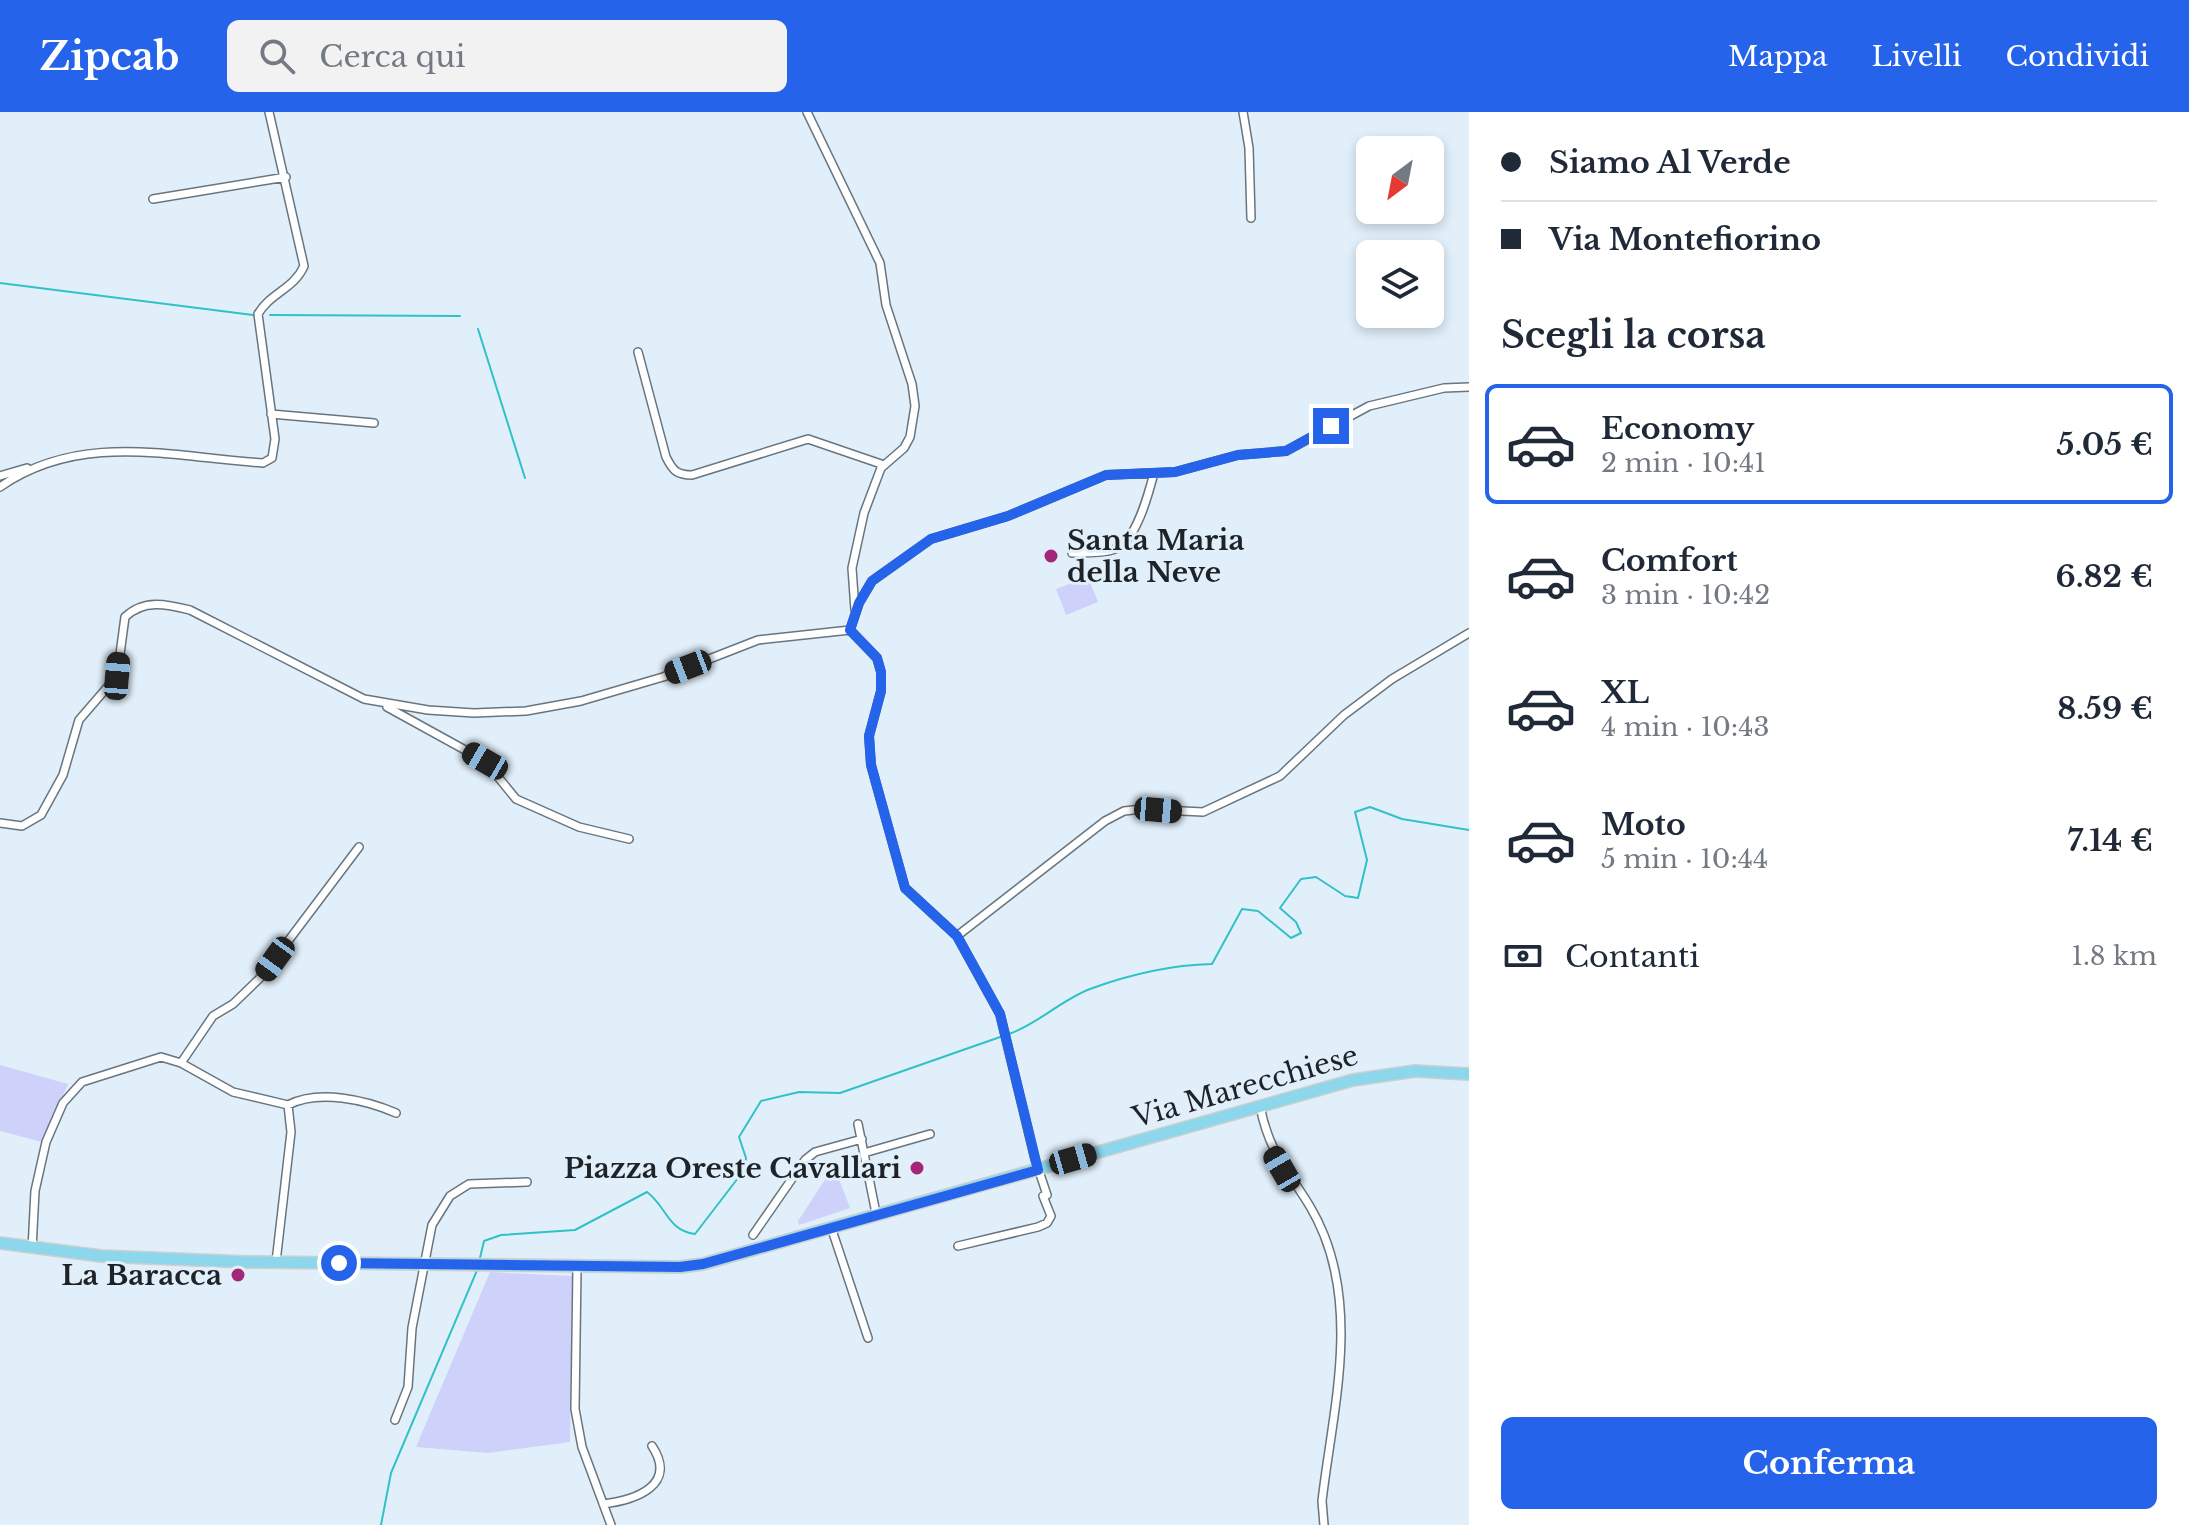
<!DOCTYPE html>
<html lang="it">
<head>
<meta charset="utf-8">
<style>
  :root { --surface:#fff; --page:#f2f2f3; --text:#1f2937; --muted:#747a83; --line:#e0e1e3; --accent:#2563eb }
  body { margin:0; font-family:"Libre Baskerville",serif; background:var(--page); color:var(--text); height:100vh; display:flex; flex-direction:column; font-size:30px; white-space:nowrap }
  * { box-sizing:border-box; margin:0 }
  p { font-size:26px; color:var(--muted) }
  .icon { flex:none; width:44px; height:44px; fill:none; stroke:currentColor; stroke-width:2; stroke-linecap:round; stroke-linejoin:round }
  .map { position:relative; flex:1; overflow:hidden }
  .details { display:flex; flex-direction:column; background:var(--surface); width:720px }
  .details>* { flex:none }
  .guide { display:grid; align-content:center; height:176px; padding:0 32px; background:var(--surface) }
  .needle { width:52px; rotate:212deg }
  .controls { position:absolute; left:1356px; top:24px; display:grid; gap:16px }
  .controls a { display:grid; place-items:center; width:88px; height:88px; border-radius:12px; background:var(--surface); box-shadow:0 4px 12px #0003; font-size:40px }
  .end { position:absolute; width:36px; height:36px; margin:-18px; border:10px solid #2563eb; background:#fff; box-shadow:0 0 0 4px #fff }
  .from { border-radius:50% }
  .car { position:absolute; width:24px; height:48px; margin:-24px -12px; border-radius:10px; box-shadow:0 0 6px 2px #0007; background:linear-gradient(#222 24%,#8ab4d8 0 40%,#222 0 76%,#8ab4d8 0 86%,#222 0) }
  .guide b { display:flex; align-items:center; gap:28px; height:76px; font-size:30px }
  .guide b+b { border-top:2px solid var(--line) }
  .guide i { width:20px; height:20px; background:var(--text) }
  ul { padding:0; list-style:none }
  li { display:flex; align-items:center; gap:24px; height:120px; margin:0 16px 12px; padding:0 16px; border:4px solid transparent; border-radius:12px }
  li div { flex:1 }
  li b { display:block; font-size:30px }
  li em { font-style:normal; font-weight:800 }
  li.on { border-color:var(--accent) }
  li>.icon { width:72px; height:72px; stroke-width:1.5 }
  h2 { padding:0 32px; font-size:36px; line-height:96px }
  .pay { display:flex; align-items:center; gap:20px; height:88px; padding:0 32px; font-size:30px }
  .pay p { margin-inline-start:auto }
  .button { display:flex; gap:16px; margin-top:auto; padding:16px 32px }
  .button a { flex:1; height:92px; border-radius:12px; background:var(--accent); color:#fff; font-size:32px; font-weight:800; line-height:92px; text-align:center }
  header { display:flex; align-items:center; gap:48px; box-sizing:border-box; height:112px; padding:0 40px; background:var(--accent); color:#fff }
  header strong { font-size:38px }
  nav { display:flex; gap:44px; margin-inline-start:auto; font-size:28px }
  .search { width:560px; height:72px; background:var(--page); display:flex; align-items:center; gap:20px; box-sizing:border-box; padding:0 28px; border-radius:12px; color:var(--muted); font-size:30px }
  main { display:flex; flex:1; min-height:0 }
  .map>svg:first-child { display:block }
  .green { fill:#ced1f9 }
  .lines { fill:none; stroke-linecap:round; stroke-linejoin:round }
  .stream { stroke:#31c1c6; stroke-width:2 }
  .minor-casing { stroke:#69757e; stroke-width:10 }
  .primary-casing { stroke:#cecfcf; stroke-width:14 }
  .minor { stroke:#fff; stroke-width:7 }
  .primary { stroke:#8cd7eb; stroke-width:11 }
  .route { stroke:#2563eb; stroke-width:10 }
  .poi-dot { fill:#a42678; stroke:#e1effa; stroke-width:3 }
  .labels { text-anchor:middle; stroke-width:6; stroke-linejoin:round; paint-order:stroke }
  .poi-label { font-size:28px; font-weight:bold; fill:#1e2327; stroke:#e1effa; text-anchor:end }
  .street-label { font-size:28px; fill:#1e2327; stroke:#e1effa }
</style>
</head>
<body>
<header>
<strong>Zipcab</strong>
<div class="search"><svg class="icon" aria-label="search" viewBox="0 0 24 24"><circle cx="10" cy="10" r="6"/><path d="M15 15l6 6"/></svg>Cerca qui</div>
<nav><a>Mappa</a><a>Livelli</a><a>Condividi</a></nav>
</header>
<main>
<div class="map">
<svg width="1469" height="1413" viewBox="0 0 1469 1413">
  <rect width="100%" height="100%" fill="#e1effa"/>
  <!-- green -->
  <path class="green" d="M1088,465L1098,490L1066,503L1056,477Z
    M0,953L68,972L42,1030L0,1019Z
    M834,1054L850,1096L799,1113L798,1109Z
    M490,1160L572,1164L570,1330L488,1341L416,1335Z"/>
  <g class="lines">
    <!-- stream -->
    <path class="stream" d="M0,171L253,203
      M270,203L460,204
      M478,217L525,366
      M1009,922C1038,912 1061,888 1090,877C1128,863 1172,853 1212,852L1242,797L1258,799L1291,826L1301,821L1296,810L1280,796L1301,767L1316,765L1345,784L1358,786L1367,748L1355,700L1370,695L1402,707L1469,718
      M480,1146L484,1129L501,1123L575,1118L647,1080C667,1095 667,1118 695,1122L745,1057L746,1046L739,1025L761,989L799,980L840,981L1003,924
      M381,1413L391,1361L478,1156"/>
    <defs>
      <path id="minor" d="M807,0L880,151L886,193L912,272L915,294L910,325L904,336L881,356L864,401L852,456L855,498
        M1243,0L1249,36L1251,106
        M153,87L286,65
        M638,240L666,345C673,359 677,363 692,363L808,327L884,353
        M271,302L374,311
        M0,364L27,356
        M0,375C81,319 172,345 263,351L272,346L275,327L258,202C270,181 294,177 304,154L269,0
        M1072,441C1086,440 1105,442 1117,436C1137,427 1149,380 1154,361
        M850,518L877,546L881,560V579L869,624L871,653L905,776L957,824L1000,902L1035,1047L1047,1083L1043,1084L1051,1104L1047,1111L1038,1115L958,1134
        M850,518L859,491L872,469L931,427L1008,404L1106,363L1175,360L1238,343L1286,339L1369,294L1444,276L1469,275
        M387,595L485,649L516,687L579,715L629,727
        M0,711L22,714L41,703L63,663L79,608L117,564L125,505C144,487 166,492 190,498L364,587L428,598L474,601L526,599L581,589L663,565L758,528L850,518
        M957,824L1105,709L1124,699L1142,697L1203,700L1280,664L1344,603L1392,567L1469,521
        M181,951L213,904L233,892L261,865L359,735
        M288,993C319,977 366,988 396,1001
        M1260,994C1271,1054 1304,1072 1324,1123C1358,1208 1332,1303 1322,1389L1324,1413
        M858,1012L876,1101
        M864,1041L930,1022
        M831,1115L868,1226
        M753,1123L805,1048L815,1040L862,1027
        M32,1137L35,1079L46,1030L63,991L82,970L161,945L181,951L233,980L288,993L291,1020L276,1150
        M577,1156L575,1297L582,1335L611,1413
        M395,1308L408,1275L412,1216L432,1113L450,1084L469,1072L527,1070
        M603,1392C636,1388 678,1373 652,1334"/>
      <path id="primary" d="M0,1131L101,1144L246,1150L680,1155L703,1152L1353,968L1415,959L1469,962"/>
    </defs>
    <!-- minor casing -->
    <use href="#minor" class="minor-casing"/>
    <!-- primary casing -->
    <use href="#primary" class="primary-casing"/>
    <!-- minor -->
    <use href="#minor" class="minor"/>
    <!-- primary -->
    <use href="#primary" class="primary"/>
  </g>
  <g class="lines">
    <!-- route -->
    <path class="route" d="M339,1151L680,1155L703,1152L1038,1058L1000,902L957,824L905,776L871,653L869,624L881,579V560L877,546L850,518L859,491L872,469L931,427L1008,404L1106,363L1175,360L1238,343L1286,339L1331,314"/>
  </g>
  <!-- markers -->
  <g class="poi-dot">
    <circle cx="1051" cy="444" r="8"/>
    <circle cx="917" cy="1056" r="8"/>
    <circle cx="238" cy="1163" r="8"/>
  </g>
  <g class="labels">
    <!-- poi labels -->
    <g class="poi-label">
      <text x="1067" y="438" text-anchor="start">Santa Maria<tspan x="1067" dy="32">della Neve</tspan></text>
      <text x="901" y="1066">Piazza Oreste Cavallari</text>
      <text x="222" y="1173">La Baracca</text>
    </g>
    <!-- street labels -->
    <g class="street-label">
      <text transform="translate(1245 974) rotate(-16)" y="10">Via Marecchiese</text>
    </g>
  </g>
</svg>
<div class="controls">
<a><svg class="needle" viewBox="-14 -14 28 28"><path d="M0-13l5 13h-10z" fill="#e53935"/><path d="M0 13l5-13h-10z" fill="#747a83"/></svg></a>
<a><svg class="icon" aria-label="layers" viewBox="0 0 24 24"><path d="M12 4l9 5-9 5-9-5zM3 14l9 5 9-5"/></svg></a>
</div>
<i class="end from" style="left:339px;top:1151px"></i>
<i class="end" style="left:1331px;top:314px"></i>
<i class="car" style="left:688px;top:555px;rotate:249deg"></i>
<i class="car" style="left:117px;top:564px;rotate:5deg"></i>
<i class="car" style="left:485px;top:649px;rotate:300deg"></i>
<i class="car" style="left:1158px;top:698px;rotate:95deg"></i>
<i class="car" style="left:275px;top:847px;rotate:216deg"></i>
<i class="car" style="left:1073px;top:1047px;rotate:74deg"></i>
<i class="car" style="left:1282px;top:1057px;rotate:330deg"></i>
</div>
<section class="details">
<div class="guide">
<b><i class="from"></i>Siamo Al Verde</b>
<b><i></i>Via Montefiorino</b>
</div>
<h2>Scegli la corsa</h2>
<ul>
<li class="on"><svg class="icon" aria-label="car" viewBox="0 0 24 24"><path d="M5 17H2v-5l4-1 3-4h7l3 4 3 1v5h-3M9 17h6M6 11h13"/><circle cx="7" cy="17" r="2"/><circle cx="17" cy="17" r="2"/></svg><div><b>Economy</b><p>2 min · 10:41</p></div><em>5.05 €</em></li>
<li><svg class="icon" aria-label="car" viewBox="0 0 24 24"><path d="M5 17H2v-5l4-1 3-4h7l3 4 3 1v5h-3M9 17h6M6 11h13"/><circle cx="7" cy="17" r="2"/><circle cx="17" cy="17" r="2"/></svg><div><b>Comfort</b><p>3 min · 10:42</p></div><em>6.82 €</em></li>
<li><svg class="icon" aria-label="car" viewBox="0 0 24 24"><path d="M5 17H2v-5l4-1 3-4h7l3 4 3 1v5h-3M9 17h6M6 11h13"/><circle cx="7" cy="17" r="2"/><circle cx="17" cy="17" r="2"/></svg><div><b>XL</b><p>4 min · 10:43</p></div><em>8.59 €</em></li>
<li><svg class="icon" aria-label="car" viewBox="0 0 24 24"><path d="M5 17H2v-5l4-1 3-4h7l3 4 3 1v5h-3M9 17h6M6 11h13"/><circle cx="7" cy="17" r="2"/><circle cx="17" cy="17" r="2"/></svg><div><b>Moto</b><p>5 min · 10:44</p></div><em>7.14 €</em></li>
</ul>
<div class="pay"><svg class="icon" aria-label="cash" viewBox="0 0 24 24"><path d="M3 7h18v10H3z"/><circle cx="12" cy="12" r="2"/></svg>Contanti<p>1.8 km</p></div>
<div class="button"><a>Conferma</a></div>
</section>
</main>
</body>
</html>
